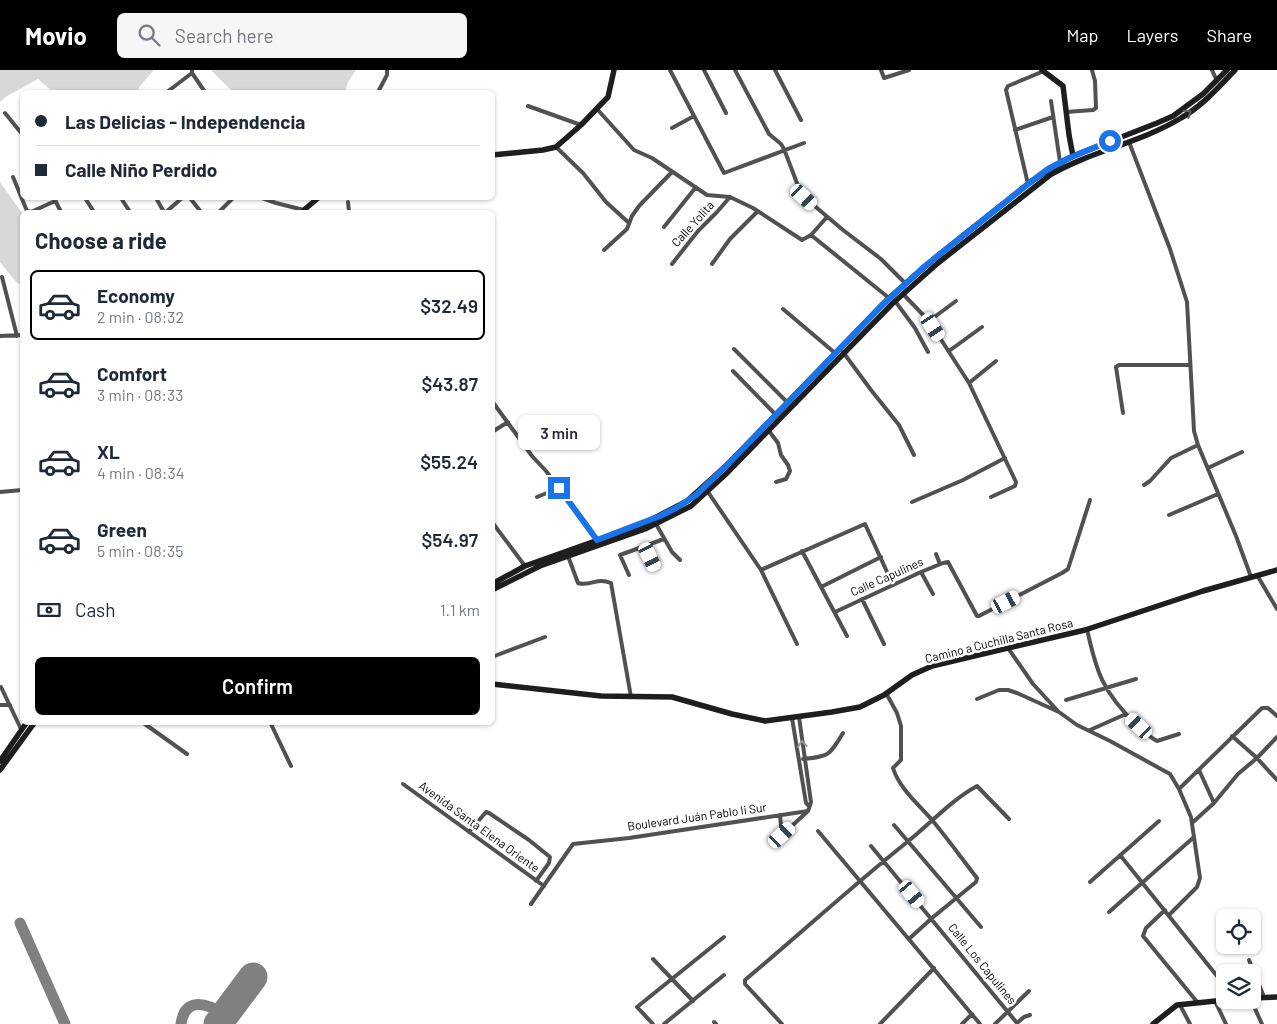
<!DOCTYPE html>
<html lang="en">
<head>
<meta charset="utf-8">
<style>
  :root { --surface:#fff; --page:#f6f6f7; --text:#1f2937; --muted:#747a83; --line:#e0e1e3; --accent:#000 }
  body { margin:0; font-family:Barlow,sans-serif; background:var(--page); color:var(--text); height:100vh; display:flex; flex-direction:column; font-size:19px; white-space:nowrap }
  * { box-sizing:border-box; margin:0 }
  p { font-size:16px; color:var(--muted) }
  .icon { flex:none; width:28px; height:28px; fill:none; stroke:currentColor; stroke-width:2; stroke-linecap:round; stroke-linejoin:round }
  .map { position:relative; flex:1; overflow:hidden }
  .side { position:absolute; left:20px; top:140px; width:475px; height:515px; display:flex; flex-direction:column; background:var(--surface); border-radius:8px; box-shadow:0 1px 4px #0004 }
  .side>* { flex:none }
  .top-card { position:absolute; left:20px; top:20px; width:475px; height:110px; border-radius:8px; box-shadow:0 1px 4px #0004; display:grid; align-content:center; height:110px; padding:0 15px; background:var(--surface) }
  .tools { position:absolute; left:1216px; top:839px; display:grid; gap:10px }
  .tools a { display:grid; place-items:center; width:45px; height:45px; border-radius:8px; background:var(--surface); box-shadow:0 1px 4px #0004; font-size:25px }
  .end { position:absolute; width:22px; height:22px; margin:-11px; border:6px solid #1a73e8; background:#fff; box-shadow:0 0 0 2px #fff }
  .from { border-radius:50% }
  .bubble { position:absolute; height:35px; border-radius:8px; background:var(--surface); box-shadow:0 1px 4px #0004; font-size:16px; font-weight:600; line-height:35px; text-align:center }
  .car { position:absolute; width:15px; height:30px; margin:-15px -8px; border-radius:6px; box-shadow:0 0 4px 1px #0007; background:linear-gradient(#fff 24%,#345 0 40%,#fff 0 76%,#345 0 86%,#fff 0) }
  .top-card b { display:flex; align-items:center; gap:18px; height:48px; font-size:19px }
  .top-card b+b { border-top:1px solid var(--line) }
  .top-card i { width:12px; height:12px; background:var(--text) }
  ul { padding:0; list-style:none }
  li { display:flex; align-items:center; gap:15px; height:70px; margin:0 10px 8px; padding:0 5px; border:2px solid transparent; border-radius:8px }
  li div { flex:1 }
  li b { display:block; font-size:19px }
  li em { font-style:normal; font-weight:600 }
  li.active { border-color:var(--accent) }
  li>.icon { width:45px; height:45px; stroke-width:1.5 }
  h2 { padding:0 15px; font-size:22px; line-height:60px }
  .pay { display:flex; align-items:center; gap:12px; height:55px; padding:0 15px; font-size:19px }
  .pay p { margin-inline-start:auto }
  .button { display:flex; gap:10px; margin-top:auto; padding:10px 15px }
  .button a { flex:1; height:58px; border-radius:8px; background:var(--accent); color:#fff; font-size:20px; font-weight:600; line-height:58px; text-align:center }
  header { display:flex; align-items:center; gap:30px; box-sizing:border-box; height:70px; padding:0 25px; background:var(--accent); color:#fff }
  header strong { font-size:24px }
  nav { display:flex; gap:28px; margin-inline-start:auto; font-size:18px }
  .search { width:350px; height:45px; background:var(--page); display:flex; align-items:center; gap:12px; box-sizing:border-box; padding:0 18px; border-radius:8px; color:var(--muted); font-size:19px }
  .map>svg:first-child { display:block }
  .green { fill:#d8d8d8 }
  .lines { fill:none; stroke-linecap:round; stroke-linejoin:round }
  .taxiway { stroke:#808080; stroke-width:11 }
  .runway { stroke:#808080; stroke-width:29 }
  .street { stroke:#515151; stroke-width:4 }
  .secondary { stroke:#1e1e1e; stroke-width:5.5 }
  .oneway { stroke:#626262 }
  .oneway2 { stroke:#979797 }
  .route { stroke:#1a73e8; stroke-width:6 }
  .labels { text-anchor:middle; stroke-width:5; stroke-linejoin:round; paint-order:stroke }
  .street-label { font-size:12px; fill:#000; stroke:#fff }
</style>
</head>
<body>
<header>
<strong>Movio</strong>
<div class="search"><svg class="icon" aria-label="search" viewBox="0 0 24 24"><circle cx="10" cy="10" r="6"/><path d="M15 15l6 6"/></svg>Search here</div>
<nav><a>Map</a><a>Layers</a><a>Share</a></nav>
</header>
<div class="map">
<svg width="1277" height="954" viewBox="0 0 1277 954">
  <rect width="100%" height="100%" fill="#fff"/>
  <!-- green -->
  <path class="green" d="M0,0H154L139,17L138,22H53L38,9L7,26L0,32Z
    M211,0H356L348,12L345,22H233Z
    M0,112L22,143V215L16,212L0,192Z"/>
  <g class="lines">
    <!-- taxiway -->
    <path class="taxiway" d="M20,853L65,954
      M181,954C185,926 208,933 224,945"/>
    <!-- runway -->
    <path class="runway" d="M218,954L253,907"/>
    <!-- street -->
    <path class="street" d="M192,0V3L205,22
      M670,0L724,103L804,73
      M704,0L726,43
      M735,0L769,64L781,74L784,79L800,121L804,127L843,160L881,189L905,213
      M775,0L801,50
      M881,0L884,8L909,0
      M1212,0L1217,11
      M167,22L192,3
      M378,22L387,5V0
      M1051,31L1060,92
      M528,36L581,55
      M597,39L634,80L652,88L707,125L730,127L753,138L802,170L811,165L827,147
      M1066,42L1093,40L1096,38L1095,11L1092,0
      M5,43L22,64
      M672,58L694,46
      M1015,60L1053,47
      M1129,72L1170,179L1187,232L1194,361L1198,375L1236,466L1251,507
      M556,77L583,103L606,132L629,153
      M13,107L27,141L31,142
      M1028,114L1006,20L1008,16L1044,1
      M54,128L61,142
      M85,128L94,142
      M121,128L130,142
      M156,128L164,142
      M190,128L201,142
      M262,128L276,133L304,140
      M348,132L349,142
      M31,142L55,131
      M166,142L182,128
      M219,142L233,128
      M664,157L696,117
      M811,165L889,228
      M604,180L627,159L632,146L639,136L672,102
      M672,194L698,161L717,142L730,127
      M712,194L730,169L757,142
      M2,207L17,266
      M903,224L929,251L969,313L1016,412L1015,416L991,427
      M895,231L915,258L928,282
      M783,239L835,283
      M929,251L956,231
      M0,266L22,265
      M734,279L787,332
      M949,281L982,257
      M843,282L871,320L899,355L914,385
      M733,301L775,344
      M969,313L996,291
      M492,331L532,386L546,401L590,459L597,470
      M1123,343L1116,297L1119,295H1190
      M769,361L778,373L781,385L788,395L790,401L786,409L776,412
      M492,362L508,352
      M1208,398L1242,382
      M1144,415L1150,411L1171,388L1198,375
      M0,422L22,420
      M708,422L761,500L797,574
      M537,427L559,418
      M912,432L963,410L1005,388
      M1169,445L1218,424
      M492,452L525,496
      M656,454L672,482L680,490
      M645,477L655,497
      M802,481L847,566
      M936,484L940,494
      M568,486L578,513C589,517 596,507 611,513L631,627
      M761,500L865,454L893,515
      M921,502L933,524
      M629,505L620,485L664,469
      M1257,505L1277,539
      M821,517L881,487
      M862,529L884,574
      M835,542L921,502L943,493L948,492L977,546H979L1062,503L1068,499L1090,430
      M1087,559C1096,601 1103,623 1136,654C1143,660 1149,667 1157,671L1179,664
      M1008,578L1033,614L1057,640
      M492,587L545,567
      M1,617L21,659
      M886,623L897,643L901,656V690L893,698C899,718 919,735 932,750C948,769 962,789 977,808L976,812L932,848L910,868
      M977,629L999,620H1008L1017,623L1059,642L1077,655L1110,671L1170,704L1179,719L1191,747L1200,808L1197,817L1169,845
      M1066,630L1136,609
      M0,635H10
      M792,648L806,733L809,736
      M142,652L187,684
      M270,652L291,696
      M1090,660L1126,644
      M1232,666L1257,688L1277,710
      M803,689C830,686 829,686 843,663
      M1199,700L1214,733
      M403,714L544,816
      M1179,719L1262,638H1268L1277,646
      M780,745L782,765L780,773
      M1192,753L1214,733L1238,704L1257,688L1277,667
      M894,755L981,857
      M818,761L980,954
      M469,762L486,742L489,743L529,770L550,787L549,793L536,811
      M782,765L808,741L811,732L799,647
      M871,776L1017,953L1024,947L1030,945
      M1120,785L1225,916
      M1090,812L1159,751
      M531,834L573,774L629,768L808,741
      M1165,840L1146,858L1143,866L1198,933
      M1109,842L1194,767
      M653,889L693,931
      M1249,890L1264,927
      M1251,930L1262,954
      M1215,931L1226,954
      M1180,935L1190,954
      M714,952L716,954
      M653,954L637,937L724,867
      M664,954L724,905
      M782,954L745,914V910C799,865 851,817 906,773C930,754 950,731 977,716L1009,749
      M880,954L934,898
      M962,954L972,944
      M995,954L1029,921"/>
    <!-- secondary -->
    <path class="secondary" d="M1042,0L1063,16L1069,65L1073,86
      M492,85L543,80L556,77L581,55L608,27L614,0
      M304,142V140L318,128
      M492,514L525,496L643,454L687,431L730,392L889,228L935,188L1028,114L1049,99L1073,86L1157,53L1173,46L1203,24L1227,0
      M492,520L540,496L645,459L691,436L726,404L893,233L938,193L1050,105C1091,81 1140,73 1181,48C1202,36 1218,18 1235,0
      M492,614L601,626L672,627L732,644L765,651L832,642L860,637L884,625L912,605L932,596L1085,560L1203,521L1277,500
      M0,691L27,652
      M0,700L35,652
      M1252,928L1277,927
      M1153,954L1177,935L1225,930"/>
  </g>
  <!-- one-way arrows -->
  <defs><path id="oneway-chevron" d="M-2-3.5L2.5 0L-2 3.5" fill="none" stroke-width="1.6" stroke-linecap="round" stroke-linejoin="round" transform="scale(1.25)"/></defs>
  <use class="oneway" href="#oneway-chevron" transform="translate(1188 43) rotate(-34)"/>
  <use class="oneway2" href="#oneway-chevron" transform="translate(802 674) rotate(-97)"/>
  <g class="lines">
    <!-- route -->
    <path class="route" d="M559,418L597,470L660,446L676,438L696,425L730,392L881,236L925,196L1028,114L1048,99L1067,89L1110,71"/>
  </g>
  <g class="labels">
    <!-- street labels -->
    <g class="street-label">
      <text transform="translate(693 154) rotate(-48)" y="4">Calle Yolita</text>
      <text transform="translate(887 507) rotate(-24)" y="4">Calle Capulines</text>
      <text transform="translate(999 571) rotate(-14)" y="4">Camino a Cuchilla Santa Rosa</text>
      <text transform="translate(697 747) rotate(-8)" y="4">Boulevard Juán Pablo Ii Sur</text>
      <text transform="translate(479 757) rotate(36)" y="4">Avenida Santa Elena Oriente</text>
      <text transform="translate(982 894) rotate(51)" y="4">Calle Los Capulines</text>
    </g>
  </g>
</svg>
<div class="tools">
<a><svg class="icon" aria-label="locate" viewBox="0 0 24 24"><circle cx="12" cy="12" r="6"/><path d="M12 2v4M12 18v4M2 12h4M18 12h4"/></svg></a>
<a><svg class="icon" aria-label="layers" viewBox="0 0 24 24"><path d="M12 4l9 5-9 5-9-5zM3 14l9 5 9-5"/></svg></a>
</div>
<i class="end from" style="left:1110px;top:71px"></i>
<i class="end" style="left:559px;top:418px"></i>
<div class="bubble" style="left:518px;top:345px;width:82px">3 min</div>
<i class="car" style="left:804px;top:127px;rotate:133deg"></i>
<i class="car" style="left:933px;top:257px;rotate:147deg"></i>
<i class="car" style="left:650px;top:487px;rotate:154deg"></i>
<i class="car" style="left:1006px;top:532px;rotate:63deg"></i>
<i class="car" style="left:1139px;top:656px;rotate:313deg"></i>
<i class="car" style="left:782px;top:765px;rotate:47deg"></i>
<i class="car" style="left:912px;top:824px;rotate:140deg"></i>
<div class="top-card">
<b><i class="from"></i>Las Delicias - Independencia</b>
<b><i></i>Calle Niño Perdido</b>
</div>
<section class="side">
<h2>Choose a ride</h2>
<ul>
<li class="active"><svg class="icon" aria-label="car" viewBox="0 0 24 24"><path d="M5 17H2v-5l4-1 3-4h7l3 4 3 1v5h-3M9 17h6M6 11h13"/><circle cx="7" cy="17" r="2"/><circle cx="17" cy="17" r="2"/></svg><div><b>Economy</b><p>2 min · 08:32</p></div><em>$32.49</em></li>
<li><svg class="icon" aria-label="car" viewBox="0 0 24 24"><path d="M5 17H2v-5l4-1 3-4h7l3 4 3 1v5h-3M9 17h6M6 11h13"/><circle cx="7" cy="17" r="2"/><circle cx="17" cy="17" r="2"/></svg><div><b>Comfort</b><p>3 min · 08:33</p></div><em>$43.87</em></li>
<li><svg class="icon" aria-label="car" viewBox="0 0 24 24"><path d="M5 17H2v-5l4-1 3-4h7l3 4 3 1v5h-3M9 17h6M6 11h13"/><circle cx="7" cy="17" r="2"/><circle cx="17" cy="17" r="2"/></svg><div><b>XL</b><p>4 min · 08:34</p></div><em>$55.24</em></li>
<li><svg class="icon" aria-label="car" viewBox="0 0 24 24"><path d="M5 17H2v-5l4-1 3-4h7l3 4 3 1v5h-3M9 17h6M6 11h13"/><circle cx="7" cy="17" r="2"/><circle cx="17" cy="17" r="2"/></svg><div><b>Green</b><p>5 min · 08:35</p></div><em>$54.97</em></li>
</ul>
<div class="pay"><svg class="icon" aria-label="cash" viewBox="0 0 24 24"><path d="M3 7h18v10H3z"/><circle cx="12" cy="12" r="2"/></svg>Cash<p>1.1 km</p></div>
<div class="button"><a>Confirm</a></div>
</section>
</div>
</body>
</html>
